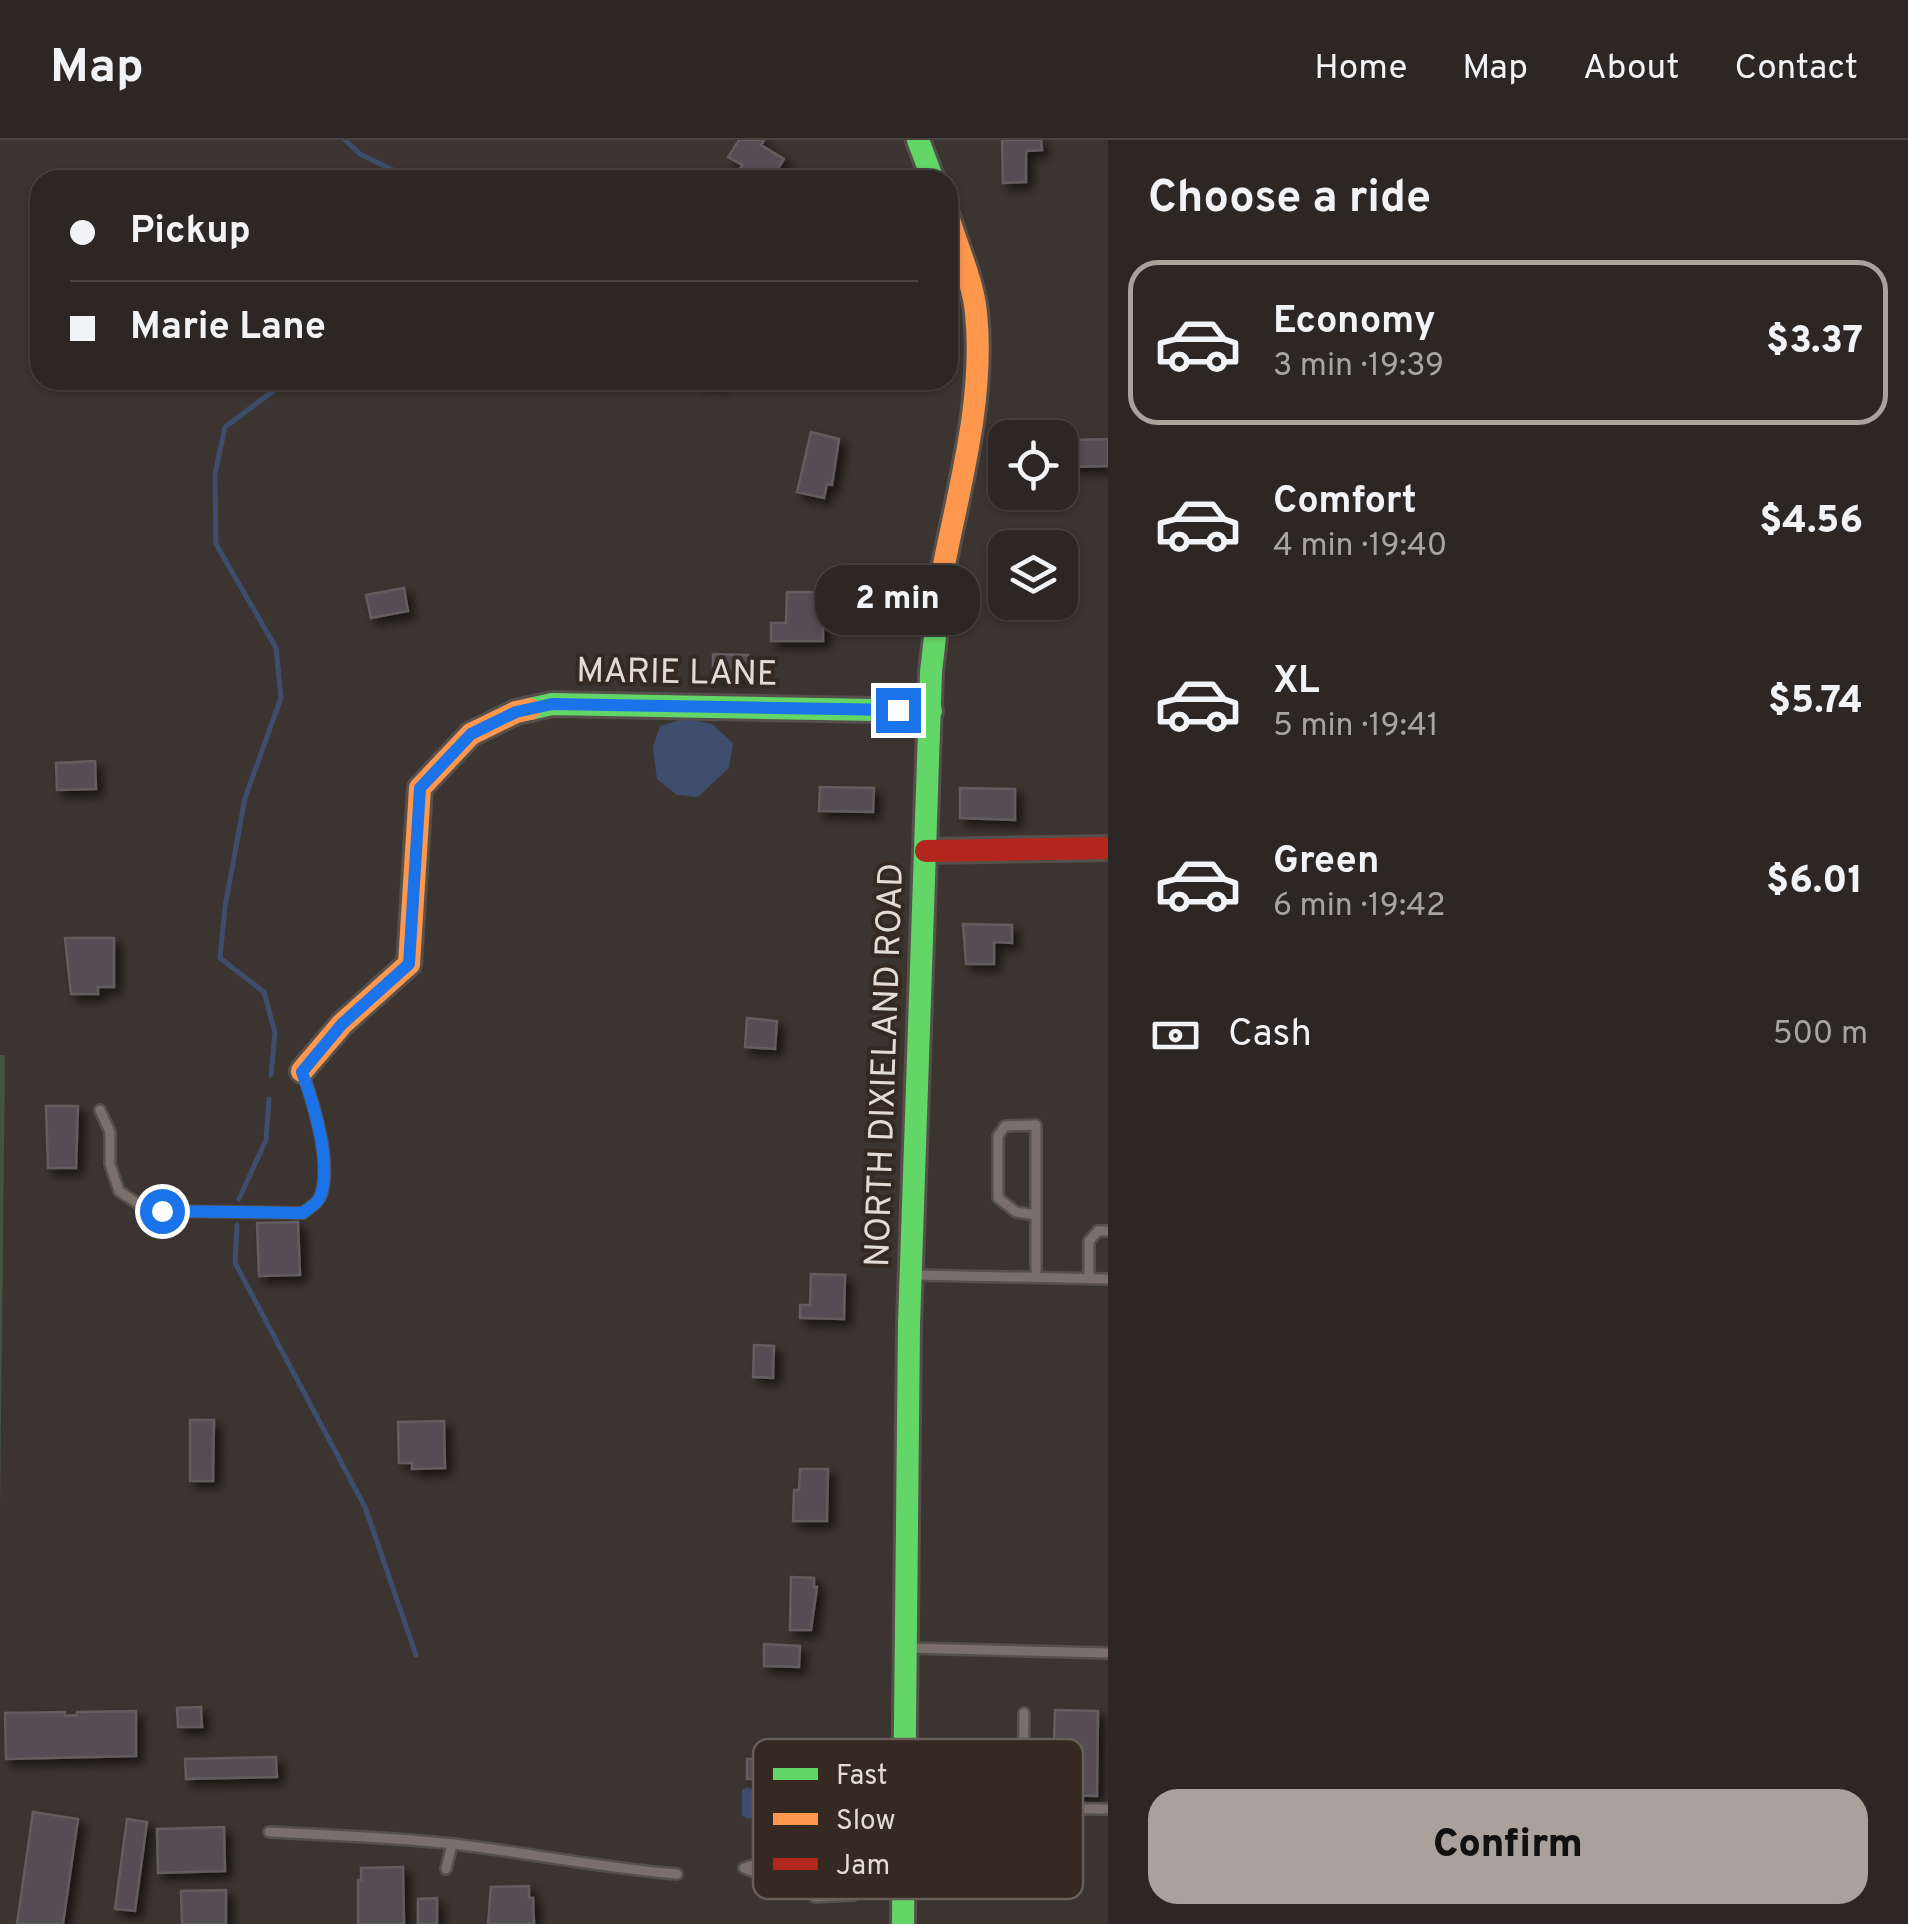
<!DOCTYPE html>
<html lang="en">
<head>
<meta charset="utf-8">
<style>
  :root { --surface:#2c2724; --page:#383331; --text:#f1f3f6; --muted:#a6a5a6; --line:#484441; --accent:#a8a19c }
  body { margin:0; font-family:Overpass,sans-serif; background:var(--page); color:var(--text); height:100vh; display:flex; flex-direction:column; font-size:38px; white-space:nowrap }
  * { box-sizing:border-box; margin:0 }
  p { font-size:32px; color:var(--muted) }
  .icon { flex:none; width:55px; height:55px; fill:none; stroke:currentColor; stroke-width:2; stroke-linecap:round; stroke-linejoin:round }
  .map { position:relative; flex:1; overflow:hidden }
  .side { display:flex; flex-direction:column; background:var(--surface); width:800px }
  .side>* { flex:none }
  .banner { position:absolute; left:30px; top:30px; width:928px; height:220px; border-radius:30px; box-shadow:0 2px 8px #0004,0 0 0 2px var(--line); display:grid; align-content:center; height:220px; padding:0 40px; background:var(--surface) }
  .buttons { position:absolute; left:988px; top:280px; display:grid; gap:20px }
  .buttons a { display:grid; place-items:center; width:90px; height:90px; border-radius:20px; background:var(--surface); box-shadow:0 2px 8px #0004,0 0 0 2px var(--line); font-size:50px }
  .end { position:absolute; width:45px; height:45px; margin:-22px; border:12px solid #1a73e8; background:#fff; box-shadow:0 0 0 5px #fff }
  .from { border-radius:50% }
  .bubble { position:absolute; height:70px; border-radius:30px; background:var(--surface); box-shadow:0 2px 8px #0004,0 0 0 2px var(--line); font-size:32px; font-weight:800; line-height:70px; text-align:center }
  .banner b { display:flex; align-items:center; gap:35px; height:95px; font-size:38px }
  .banner b+b { border-top:2px solid var(--line) }
  .banner i { width:25px; height:25px; background:var(--text) }
  ul { padding:0; list-style:none }
  li { display:flex; align-items:center; gap:30px; height:165px; margin:0 20px 15px; padding:0 20px; border:5px solid transparent; border-radius:30px }
  li div { flex:1 }
  li b { display:block; font-size:38px }
  li em { font-style:normal; font-weight:800 }
  li.on { border-color:var(--accent) }
  li>.icon { width:90px; height:90px; stroke-width:1.5 }
  h2 { padding:0 40px; font-size:45px; line-height:120px }
  .pay { display:flex; align-items:center; gap:25px; height:110px; padding:0 40px; font-size:38px }
  .pay p { margin-inline-start:auto }
  .cta { display:flex; gap:20px; margin-top:auto; padding:20px 40px }
  .cta a { flex:1; height:115px; border-radius:30px; background:var(--accent); color:#111; font-size:40px; font-weight:800; line-height:115px; text-align:center }
  header { display:flex; align-items:center; gap:60px; box-sizing:border-box; height:140px; padding:0 50px; background:var(--surface); border-bottom:2px solid var(--line) }
  header strong { font-size:48px }
  nav { display:flex; gap:55px; margin-inline-start:auto; font-size:35px }
  main { display:flex; flex:1; min-height:0 }
  .map>svg:first-child { display:block }
  .green { fill:#455440 }
  .water { fill:#3e4d6c }
  .lines { fill:none; stroke-linecap:round; stroke-linejoin:round }
  .stream { stroke:#3e4d6c; stroke-width:5 }
  .building { fill:#554e53; stroke:#625d5e; stroke-width:2.5; filter:url(#shadow) }
  .lane-casing { stroke:#55504b; stroke-width:14 }
  .fast-casing { stroke:#55504b; stroke-width:28 }
  .slow-casing { stroke:#55504b; stroke-width:28 }
  .jam-casing { stroke:#55504b; stroke-width:28 }
  .lane { stroke:#7b6f6c; stroke-width:9 }
  .fast { stroke:#63d668; stroke-width:22 }
  .slow { stroke:#ff974d; stroke-width:22 }
  .jam { stroke:#b3261e; stroke-width:22 }
  .route { stroke:#1a73e8; stroke-width:12 }
  .labels { text-anchor:middle; stroke-width:8; stroke-linejoin:round; paint-order:stroke }
  .street-label { font-size:35px; fill:#e3dbd6; stroke:#352921 }
  .key { fill:#352921; stroke:#695e57; stroke-width:2.5 }
  .key-label { font-size:28px; fill:#e3dbd6 }
</style>
</head>
<body>
<header>
<strong>Map</strong>
<nav><a>Home</a><a>Map</a><a>About</a><a>Contact</a></nav>
</header>
<main>
<div class="map">
<svg width="1108" height="1784" viewBox="0 0 1108 1784">
  <defs>
    <filter id="shadow"><feDropShadow dx="6" dy="6" stdDeviation="5" flood-color="#0009"/></filter>
  </defs>
  <rect width="100%" height="100%" fill="#3b3430"/>
  <!-- green -->
  <path class="green" d="M0,915H5L0,1373Z"/>
  <!-- water -->
  <path class="water" d="M686,578L712,584L733,603L729,628L698,657L677,655L657,639L653,607L660,586Z
    M748,1647L755,1650L758,1662L756,1676L749,1679L742,1676V1650Z"/>
  <g class="lines">
    <!-- stream -->
    <path class="stream" d="M345,0L360,14L413,40
      M271,935L275,893L264,852L220,818L225,767L245,658L281,558L276,508L216,404L215,334L225,287L288,240
      M239,1059L266,1000L269,959
      M237,1085L235,1123L365,1367L416,1515"/>
  </g>
  <!-- building -->
  <path class="building" d="M739,0H764L761,5L784,19L771,40H750L738,32L742,25L728,17Z
    M1002,0H1041L1042,10L1026,11V42L1003,43Z
    M695,240H725V244L695,243Z
    M811,292L839,299L832,345L827,344L824,358L797,352Z
    M1108,299V326L1072,327V300Z
    M404,448L408,471L371,478L366,455Z
    M787,452H823V501H771V483H786Z
    M713,514L748,515L747,537L713,536Z
    M95,621L96,649L57,650L56,623Z
    M820,647L874,648L873,672L819,671Z
    M960,648L1015,649V680L960,678Z
    M963,784L1012,785V803L994,802V824H966Z
    M65,798H114V847H98V854H71Z
    M747,878L777,881L775,909L745,907Z
    M46,966H78L76,1028H48Z
    M298,1082L300,1135L259,1136L257,1083Z
    M811,1134L845,1135L844,1179L800,1178V1165H810Z
    M754,1205L774,1206L773,1238L753,1237Z
    M190,1280H214L213,1341H190Z
    M444,1281L445,1328L412,1329V1323H399L398,1282Z
    M800,1329H828L827,1381H793L794,1350H799Z
    M791,1437L814,1438V1447H817L811,1490H790Z
    M764,1504L800,1506L799,1527L764,1526Z
    M201,1567L202,1587H178L177,1568Z
    M1055,1570L1098,1571L1097,1656L1053,1655V1633H1040L1041,1606H1054Z
    M136,1571V1616L6,1619L5,1573L65,1572V1576L77,1575V1572Z
    M276,1617L277,1637L186,1639L185,1619Z
    M747,1619H795L798,1665H788V1674L768,1675L767,1639H747Z
    M33,1672L78,1679L63,1784H17Z
    M127,1679L147,1682L135,1771L115,1769Z
    M224,1687L225,1731L158,1733L157,1689Z
    M403,1727L404,1784H358V1740H361V1728Z
    M529,1746V1758H533L534,1784H488L491,1747Z
    M226,1750V1784H182L181,1751Z
    M437,1758V1784H418V1759Z"/>
  <g class="lines">
    <defs>
      <path id="lane" d="M100,970L110,992V1024L119,1051L137,1063L161,1071L303,1073C309,1068 317,1064 320,1057C333,1027 314,964 303,934
        M1036,1075L1016,1072L998,1058V996L1005,986L1036,985V1135
        M914,1135L1108,1139
        M1089,1139V1101L1098,1091H1108
        M908,1508L1108,1513
        M1018,1668L1108,1669
        M908,1670L1007,1671L1018,1668L1023,1659L1024,1573
        M269,1692C331,1695 392,1697 454,1704C529,1713 602,1728 677,1734
        M838,1701V1734
        M744,1728L811,1705L838,1701L902,1703
        M744,1728C775,1741 805,1738 837,1734C858,1732 880,1733 901,1733
        M446,1729L452,1704
        M815,1757L853,1755L852,1734"/>
      <path id="fast" d="M918,0L933,40
        M530,569L552,564L931,571
        M903,1784L909,1184L931,532L942,435"/>
      <path id="slow" d="M942,435C958,351 985,260 976,173C973,141 957,107 948,76
        M302,931L342,884L409,824L420,648L471,594L516,572L530,569"/>
      <path id="jam" d="M926,711L1108,708"/>
    </defs>
    <!-- lane casing -->
    <use href="#lane" class="lane-casing"/>
    <!-- fast casing -->
    <use href="#fast" class="fast-casing"/>
    <!-- slow casing -->
    <use href="#slow" class="slow-casing"/>
    <!-- jam casing -->
    <use href="#jam" class="jam-casing"/>
    <!-- lane -->
    <use href="#lane" class="lane"/>
    <!-- fast -->
    <use href="#fast" class="fast"/>
    <!-- slow -->
    <use href="#slow" class="slow"/>
    <!-- jam -->
    <use href="#jam" class="jam"/>
  </g>
  <g class="lines">
    <!-- route -->
    <path class="route" d="M162,1071L303,1073C309,1068 317,1064 320,1057C333,1025 313,962 302,932L342,884L409,824L420,648L471,594L516,572L552,564L898,570"/>
  </g>
  <g class="labels">
    <!-- street labels -->
    <g class="street-label">
      <text transform="translate(677 531) rotate(1)" y="12">MARIE LANE</text>
      <text transform="translate(883 925) rotate(-88)" y="12">NORTH DIXIELAND ROAD</text>
    </g>
  </g>
  <!-- legend -->
  <rect x="753" y="1599" width="330" height="160" rx="15" class="key"/>
  <rect x="773" y="1628" width="45" height="12" fill="#63d668"/>
  <rect x="773" y="1673" width="45" height="12" fill="#ff974d"/>
  <rect x="773" y="1718" width="45" height="12" fill="#b3261e"/>
  <g class="key-label">
    <text x="836" y="1644">Fast</text>
    <text x="836" y="1689">Slow</text>
    <text x="836" y="1734">Jam</text>
  </g>
</svg>
<div class="buttons">
<a><svg class="icon" aria-label="locate" viewBox="0 0 24 24"><circle cx="12" cy="12" r="6"/><path d="M12 2v4M12 18v4M2 12h4M18 12h4"/></svg></a>
<a><svg class="icon" aria-label="layers" viewBox="0 0 24 24"><path d="M12 4l9 5-9 5-9-5zM3 14l9 5 9-5"/></svg></a>
</div>
<i class="end from" style="left:162px;top:1071px"></i>
<i class="end" style="left:898px;top:570px"></i>
<div class="bubble" style="left:815px;top:425px;width:165px">2 min</div>
<div class="banner">
<b><i class="from"></i>Pickup</b>
<b><i></i>Marie Lane</b>
</div>
</div>
<section class="side">
<h2>Choose a ride</h2>
<ul>
<li class="on"><svg class="icon" aria-label="car" viewBox="0 0 24 24"><path d="M5 17H2v-5l4-1 3-4h7l3 4 3 1v5h-3M9 17h6M6 11h13"/><circle cx="7" cy="17" r="2"/><circle cx="17" cy="17" r="2"/></svg><div><b>Economy</b><p>3 min · 19:39</p></div><em>$3.37</em></li>
<li><svg class="icon" aria-label="car" viewBox="0 0 24 24"><path d="M5 17H2v-5l4-1 3-4h7l3 4 3 1v5h-3M9 17h6M6 11h13"/><circle cx="7" cy="17" r="2"/><circle cx="17" cy="17" r="2"/></svg><div><b>Comfort</b><p>4 min · 19:40</p></div><em>$4.56</em></li>
<li><svg class="icon" aria-label="car" viewBox="0 0 24 24"><path d="M5 17H2v-5l4-1 3-4h7l3 4 3 1v5h-3M9 17h6M6 11h13"/><circle cx="7" cy="17" r="2"/><circle cx="17" cy="17" r="2"/></svg><div><b>XL</b><p>5 min · 19:41</p></div><em>$5.74</em></li>
<li><svg class="icon" aria-label="car" viewBox="0 0 24 24"><path d="M5 17H2v-5l4-1 3-4h7l3 4 3 1v5h-3M9 17h6M6 11h13"/><circle cx="7" cy="17" r="2"/><circle cx="17" cy="17" r="2"/></svg><div><b>Green</b><p>6 min · 19:42</p></div><em>$6.01</em></li>
</ul>
<div class="pay"><svg class="icon" aria-label="cash" viewBox="0 0 24 24"><path d="M3 7h18v10H3z"/><circle cx="12" cy="12" r="2"/></svg>Cash<p>500 m</p></div>
<div class="cta"><a>Confirm</a></div>
</section>
</main>
</body>
</html>
